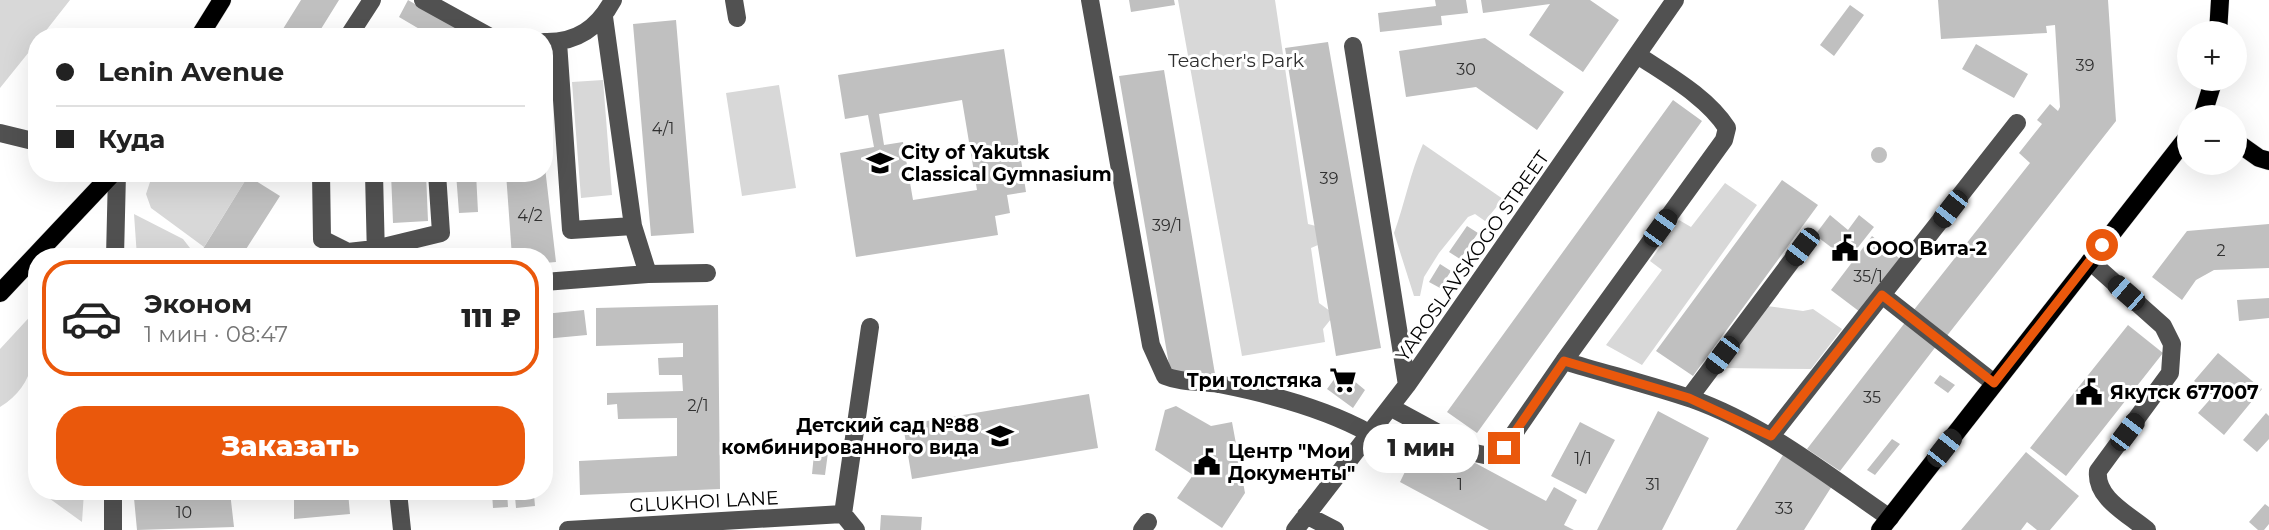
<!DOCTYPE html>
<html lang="ru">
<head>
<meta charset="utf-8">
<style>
  :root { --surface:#fff; --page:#f2f2f2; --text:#222; --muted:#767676; --line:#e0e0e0; --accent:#ea580c }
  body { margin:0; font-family:Montserrat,sans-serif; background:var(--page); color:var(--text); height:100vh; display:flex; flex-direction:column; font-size:26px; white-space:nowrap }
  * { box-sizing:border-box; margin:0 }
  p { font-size:23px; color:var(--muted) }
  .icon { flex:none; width:38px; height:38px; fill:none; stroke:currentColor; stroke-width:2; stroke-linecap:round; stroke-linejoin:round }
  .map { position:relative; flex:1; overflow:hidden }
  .details { position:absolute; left:28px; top:248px; width:525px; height:252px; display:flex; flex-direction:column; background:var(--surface); border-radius:28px; box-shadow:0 7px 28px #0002 }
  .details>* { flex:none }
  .hud { position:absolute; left:28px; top:28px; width:525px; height:154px; border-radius:28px; box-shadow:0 7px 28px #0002; display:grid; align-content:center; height:154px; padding:0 28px; background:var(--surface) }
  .controls { position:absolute; left:2177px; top:21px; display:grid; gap:14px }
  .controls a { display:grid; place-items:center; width:70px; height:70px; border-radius:50%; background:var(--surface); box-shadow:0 7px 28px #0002; font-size:35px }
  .end { position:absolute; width:32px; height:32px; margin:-16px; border:9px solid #ea580c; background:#fff; box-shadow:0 0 0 4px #fff }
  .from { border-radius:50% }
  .bubble { position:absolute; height:49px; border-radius:24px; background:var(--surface); box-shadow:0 7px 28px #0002; font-size:23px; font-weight:800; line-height:49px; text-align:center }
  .car { position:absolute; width:21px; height:42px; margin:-21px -10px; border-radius:9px; box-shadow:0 0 5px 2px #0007; background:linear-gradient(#222 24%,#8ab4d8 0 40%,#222 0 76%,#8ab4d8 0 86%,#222 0) }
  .hud b { display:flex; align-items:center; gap:24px; height:66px; font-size:26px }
  .hud b+b { border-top:2px solid var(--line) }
  .hud i { width:18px; height:18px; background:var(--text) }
  ul { padding:12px 0 0; list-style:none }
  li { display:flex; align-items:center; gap:21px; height:116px; margin:0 14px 10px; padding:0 14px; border:4px solid transparent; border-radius:28px }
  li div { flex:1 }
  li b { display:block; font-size:26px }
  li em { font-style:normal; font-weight:800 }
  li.on { border-color:var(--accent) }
  li>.icon { width:63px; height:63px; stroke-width:1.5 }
  .cta { display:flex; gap:14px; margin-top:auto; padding:14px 28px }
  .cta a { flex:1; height:80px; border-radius:28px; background:var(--accent); color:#fff; font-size:28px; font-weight:800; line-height:80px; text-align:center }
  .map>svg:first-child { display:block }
  .green { fill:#d8d8d8 }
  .building { fill:#c0c0c0; fill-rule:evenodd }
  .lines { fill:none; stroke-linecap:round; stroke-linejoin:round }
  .major-casing { stroke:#dbdbdb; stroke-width:19 }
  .minor { stroke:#515151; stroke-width:18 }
  .major { stroke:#000; stroke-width:18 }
  .route { stroke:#ea580c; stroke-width:9 }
  .labels { text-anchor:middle; stroke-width:6; stroke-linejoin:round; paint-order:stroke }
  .number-label { font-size:16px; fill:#303030 }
  .park-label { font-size:19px; fill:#2f2f2f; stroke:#fff }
  .poi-label { font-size:19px; font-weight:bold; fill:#000; stroke:#fff; text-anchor:start }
  .street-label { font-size:19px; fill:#000; stroke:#fff }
</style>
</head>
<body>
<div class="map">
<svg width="2269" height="530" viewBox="0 0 2269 530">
  <rect width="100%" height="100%" fill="#fff"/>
  <!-- green -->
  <path class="green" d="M0,0H70L41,37H37V42L0,88Z
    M1178,0H1275L1308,224L1316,226L1318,245L1311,248L1319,303L1330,311L1331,319L1323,329L1325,342L1242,356Z
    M603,80L612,195L581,198L572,82Z
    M779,85L796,188L742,196L726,93Z
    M1423,144L1503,199L1485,221L1475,214L1468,217L1439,253L1424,277L1420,296H1414L1394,233C1405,203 1410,173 1423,144Z
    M153,173H243L248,176L204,247L151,208L146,194Z
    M1725,183L1757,205L1642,365L1606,345L1662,270L1650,261L1679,220L1691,227Z
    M134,214L183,239L190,248L186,257H137Z
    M1767,306L1803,311L1813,309L1842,329L1811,369L1723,368Z
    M37,309C37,347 37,385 0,407V349Z
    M47,492H84L82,522L46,496Z"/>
  <!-- building -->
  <path class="building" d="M301,0H339L316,37H278Z
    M408,0L467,34V37H433L399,17Z
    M1129,0H1174L1175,5L1131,12Z
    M1435,0H1466L1468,13L1441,16L1442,25L1380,32L1378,13L1436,6Z
    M1481,0H1590L1619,20L1583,72L1529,35L1550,4L1483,13Z
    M1938,0H2108L2116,121L1946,337L1913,311L2030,163L2019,153L2042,124L2037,120L2050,104L2058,111L2060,107L2055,25L2046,26L2047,33L1941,39Z
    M1850,5L1864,15L1834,56L1820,45Z
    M676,20L694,233L651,236L633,24Z
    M1485,38L1564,92L1537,130L1476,87L1406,97L1399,51Z
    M1328,42L1381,348L1336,356L1285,48Z
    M1976,44L2028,74L2014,98L1962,69Z
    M1004,49L1026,192L1007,195L1010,213L995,216L998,235L856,257L840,153L874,147L868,115L845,119L838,75ZM962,100L977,190L913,200L903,142L884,145L879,114Z
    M1164,70L1215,374L1172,382L1119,76Z
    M1673,100L1702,121L1477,433L1447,412Z
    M1871 155a8 8 0 1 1 16 0a8 8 0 1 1-16 0Z
    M544,159L556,262L544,263V257H512L506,173H544Z
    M243,173H257L253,179L280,196L241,257H198L248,176Z
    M391,173H426L428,221L393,223Z
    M456,173H476L478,212L459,213Z
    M1782,180L1818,205L1693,376L1656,351Z
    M1830,215L1848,230L1859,215L1874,227L1848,260L1815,235Z
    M2269,224V268L2214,270L2196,280L2182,300L2152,277L2187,231Z
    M1467,226L1478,233L1460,259L1449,252Z
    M1872,236L1905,263L1864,315L1831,290Z
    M439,251V257H389V255Z
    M1440,264L1451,271L1440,288L1429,282Z
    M2269,298V318L2239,321L2237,300Z
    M718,305L720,489L580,495L579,461L677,456V418L618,419L617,404L607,405V393L683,391L682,375H659L658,358L683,357V343L596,346V308Z
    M584,310L587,335L544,339V314Z
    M1907,320L1937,345L1840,471L1807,449Z
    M2128,325L2163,353L2066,476L2030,448Z
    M2218,353L2262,389L2224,435L2198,413L2213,396L2194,381Z
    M1341,370L1365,390L1353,408L1327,389Z
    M1940,375L1955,385L1948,393L1934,383Z
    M1089,394L1098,448L912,479L903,425Z
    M1176,406L1211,426L1232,422L1245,493L1222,528L1177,498L1193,475L1155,450L1165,410Z
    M1658,411L1709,438L1662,530H1597Z
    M2266,413L2269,416V439L2257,452L2243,440Z
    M1580,422L1615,440L1586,494L1551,476Z
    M1423,435L1546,501L1554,487L1577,500L1564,525L1574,530H1489L1400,482Z
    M1892,439L1900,444L1875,475L1867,470Z
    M815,444L829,445L825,475L812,474Z
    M2026,452L2079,496L2050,530H2037L2027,522L2021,530H1961Z
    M1783,455L1832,486L1804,530H1736Z
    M191,492H230L234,527L137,530L134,498Z
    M294,492H348L350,514L294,519Z
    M507,492L508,507L493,508L492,493Z
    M534,495L535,506L516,508L515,497Z
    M2265,504L2269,507V524L2264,530H2258L2249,522Z
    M881,515L922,517L921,530H880Z"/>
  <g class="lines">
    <defs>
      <path id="major" d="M2218,33L2220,0
        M199,37L222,0
        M2202,117L2214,79
        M2235,141L2259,158L2269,161
        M0,293L113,173
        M1880,530L2189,135"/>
    </defs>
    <!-- major casing -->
    <use href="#major" class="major-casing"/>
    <!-- minor -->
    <path class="minor" d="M423,0L490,37
      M734,0L737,18
      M1090,0L1151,345L1165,376C1182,383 1200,381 1219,384C1270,394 1324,408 1369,433
      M604,17L633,226L648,274L707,273
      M348,37L372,0
      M381,37H400
      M544,42C577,43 598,28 613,0
      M558,42L571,230L633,226
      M1353,46L1407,385
      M0,133L37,142
      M321,173L322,239L348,252L375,249L441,233L437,173
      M374,173L376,257
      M115,257L117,173
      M2090,261L2163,326L2172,344L2170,373L2098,471C2095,498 2128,514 2147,530
      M544,282L648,274
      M1882,295L1994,383
      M1564,361L1724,140L1727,128C1707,97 1669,76 1639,56
      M1689,398L1802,247
      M1390,407L1475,453L1489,456L1504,448L1564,361C1606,374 1651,385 1692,399C1765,425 1827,475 1890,518
      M1771,436L2017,123
      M398,492L402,530
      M843,514L870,327
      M843,514L856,530
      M1306,515L1335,530
      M113,530V492
      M568,530L843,514
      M1142,530L1148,522
      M1295,530L1407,385L1675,0"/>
    <!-- major -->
    <use href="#major" class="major"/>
  </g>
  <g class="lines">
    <!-- route -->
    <path class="route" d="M1504,448L1564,361L1689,398L1771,436L1882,295L1994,383L2102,245"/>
  </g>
  <!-- icons -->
  <defs>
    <symbol id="school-bare" viewBox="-9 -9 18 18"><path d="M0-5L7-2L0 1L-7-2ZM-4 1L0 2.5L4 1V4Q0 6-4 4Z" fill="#000" stroke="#fff" stroke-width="2.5" paint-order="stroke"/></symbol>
    <symbol id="civic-bare" viewBox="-9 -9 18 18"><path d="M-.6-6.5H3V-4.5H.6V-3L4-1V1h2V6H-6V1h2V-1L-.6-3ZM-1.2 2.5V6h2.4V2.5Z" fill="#000" stroke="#fff" stroke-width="2.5" paint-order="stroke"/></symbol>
    <symbol id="supermarket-bare" viewBox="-9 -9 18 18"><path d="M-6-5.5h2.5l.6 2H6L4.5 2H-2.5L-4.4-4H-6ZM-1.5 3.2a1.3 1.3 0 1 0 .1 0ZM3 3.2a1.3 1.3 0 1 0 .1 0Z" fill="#000" stroke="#fff" stroke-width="2.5" paint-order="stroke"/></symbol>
  </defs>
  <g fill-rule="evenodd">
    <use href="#school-bare" x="861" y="144" width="38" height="38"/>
    <use href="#civic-bare" x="1826" y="229" width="38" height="38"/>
    <use href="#supermarket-bare" x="1324" y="361" width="38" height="38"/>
    <use href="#civic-bare" x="2070" y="373" width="38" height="38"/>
    <use href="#school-bare" x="981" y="417" width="38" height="38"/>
    <use href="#civic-bare" x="1188" y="443" width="38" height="38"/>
  </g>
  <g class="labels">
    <!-- number labels -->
    <g class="number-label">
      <text x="2085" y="71">39</text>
      <text x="1466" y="75">30</text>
      <text x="663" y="134">4/1</text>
      <text x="1329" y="184">39</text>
      <text x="530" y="221">4/2</text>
      <text x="1167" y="231">39/1</text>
      <text x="2221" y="256">2</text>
      <text x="1868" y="282">35/1</text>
      <text x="1872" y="403">35</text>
      <text x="698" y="411">2/1</text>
      <text x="1583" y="464">1/1</text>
      <text x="1460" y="490">1</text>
      <text x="1653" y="490">31</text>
      <text x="1784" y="514">33</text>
      <text x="184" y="518">10</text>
    </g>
    <!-- park labels -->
    <g class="park-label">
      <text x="1236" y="67">Teacher's Park</text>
    </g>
    <!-- poi labels -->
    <g class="poi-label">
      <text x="901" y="159">City of Yakutsk<tspan x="901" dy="22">Classical Gymnasium</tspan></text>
      <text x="1866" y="255">ООО Вита-2</text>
      <text x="1322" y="387" text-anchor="end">Три толстяка</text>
      <text x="2110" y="399">Якутск 677007</text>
      <text x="979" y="432" text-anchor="end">Детский сад №88<tspan x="979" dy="22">комбинированного вида</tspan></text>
      <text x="1228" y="458">Центр "Мои<tspan x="1228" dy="22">Документы"</tspan></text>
    </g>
    <!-- street labels -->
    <g class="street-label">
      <text transform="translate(1472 256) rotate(-55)" y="7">YAROSLAVSKOGO STREET</text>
      <text transform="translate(704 501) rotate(-3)" y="7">GLUKHOI LANE</text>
    </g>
  </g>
</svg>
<div class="controls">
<a>+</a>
<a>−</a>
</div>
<i class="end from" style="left:2102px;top:245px"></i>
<i class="end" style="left:1504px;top:448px"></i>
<div class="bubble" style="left:1363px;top:424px;width:116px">1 мин</div>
<i class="car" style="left:1950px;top:209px;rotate:218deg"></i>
<i class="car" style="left:1660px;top:228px;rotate:36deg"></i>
<i class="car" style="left:1802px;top:247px;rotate:217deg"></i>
<i class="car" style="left:2126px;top:293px;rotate:311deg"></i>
<i class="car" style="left:1722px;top:355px;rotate:217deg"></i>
<i class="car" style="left:2127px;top:432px;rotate:37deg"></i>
<i class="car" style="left:1944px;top:448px;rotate:38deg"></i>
<div class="hud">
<b><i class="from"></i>Lenin Avenue</b>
<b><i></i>Куда</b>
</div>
<section class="details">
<ul>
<li class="on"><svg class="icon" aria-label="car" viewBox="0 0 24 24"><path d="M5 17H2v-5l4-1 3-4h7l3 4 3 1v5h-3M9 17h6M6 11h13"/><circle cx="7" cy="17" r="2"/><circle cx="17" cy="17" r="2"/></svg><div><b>Эконом</b><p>1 мин · 08:47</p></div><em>111 ₽</em></li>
</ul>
<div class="cta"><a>Заказать</a></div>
</section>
</div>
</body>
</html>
